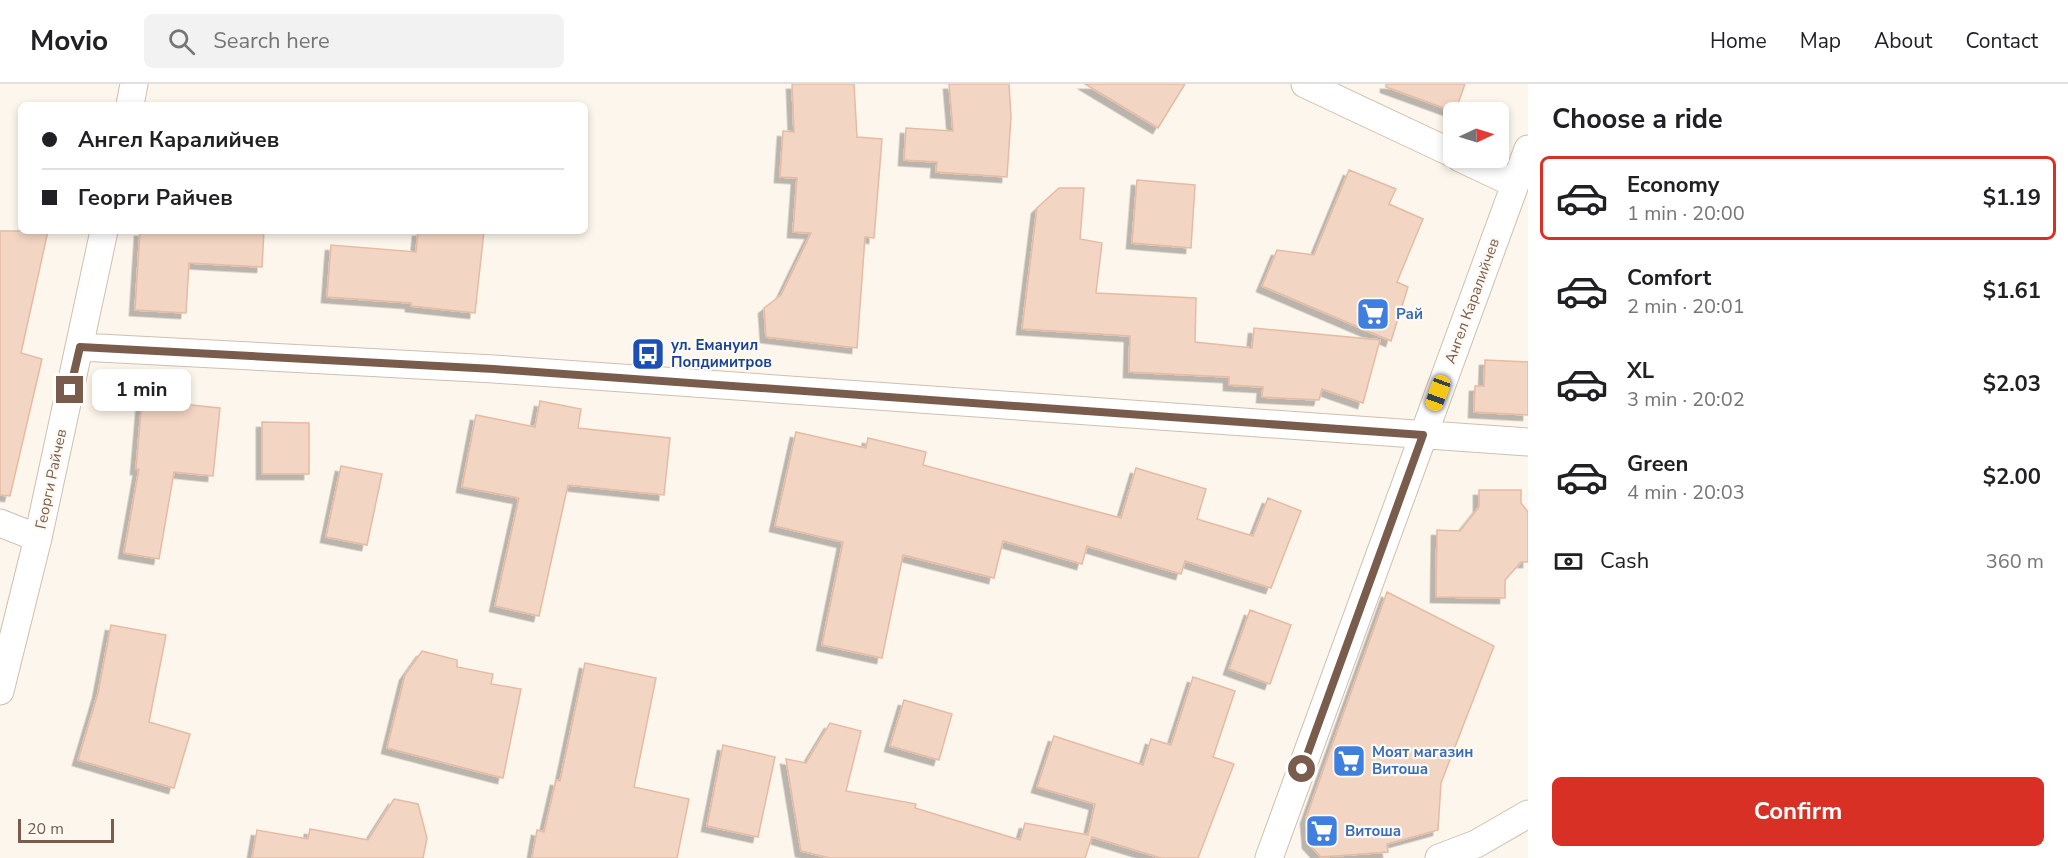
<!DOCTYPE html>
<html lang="en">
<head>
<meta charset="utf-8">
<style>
  :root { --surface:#fff; --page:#f2f2f2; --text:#202124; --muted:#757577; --line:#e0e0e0; --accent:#d93025 }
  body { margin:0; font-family:"Nunito Sans",sans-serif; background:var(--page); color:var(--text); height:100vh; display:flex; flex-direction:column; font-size:22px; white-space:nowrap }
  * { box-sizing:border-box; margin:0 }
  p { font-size:20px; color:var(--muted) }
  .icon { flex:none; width:33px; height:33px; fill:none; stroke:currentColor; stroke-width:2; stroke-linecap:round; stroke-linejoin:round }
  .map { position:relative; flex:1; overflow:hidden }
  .panel { display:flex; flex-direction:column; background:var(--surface); width:540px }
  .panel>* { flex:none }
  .hud { position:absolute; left:18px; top:18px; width:570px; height:132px; border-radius:9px; box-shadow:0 3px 9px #0003; display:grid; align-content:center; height:132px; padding:0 24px; background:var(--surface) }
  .needle { width:39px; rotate:86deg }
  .buttons { position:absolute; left:1443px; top:18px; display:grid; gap:12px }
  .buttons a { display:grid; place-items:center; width:66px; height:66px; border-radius:9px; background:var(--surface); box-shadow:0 3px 9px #0003; font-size:30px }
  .scale { position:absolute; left:18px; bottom:15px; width:96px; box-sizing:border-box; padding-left:6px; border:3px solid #7a5c4d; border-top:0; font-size:16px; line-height:21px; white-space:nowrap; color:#7a5c4d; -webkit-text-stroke:4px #fffaf3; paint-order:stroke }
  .end { position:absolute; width:27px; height:27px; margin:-14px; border:8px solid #7a5c4d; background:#fff; box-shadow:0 0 0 3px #fff }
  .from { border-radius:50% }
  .bubble { position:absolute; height:42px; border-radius:9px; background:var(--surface); box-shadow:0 3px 9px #0003; font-size:20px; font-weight:700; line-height:42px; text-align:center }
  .car { position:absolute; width:18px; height:36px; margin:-18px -9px; border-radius:8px; box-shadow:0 0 4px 2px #0007; background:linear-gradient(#f5c518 24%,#345 0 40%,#f5c518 0 76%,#345 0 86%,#f5c518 0) }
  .hud b { display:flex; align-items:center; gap:21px; height:57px; font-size:22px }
  .hud b+b { border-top:2px solid var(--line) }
  .hud i { width:15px; height:15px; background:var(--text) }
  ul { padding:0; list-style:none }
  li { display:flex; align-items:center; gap:18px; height:84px; margin:0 12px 9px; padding:0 12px; border:3px solid transparent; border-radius:9px }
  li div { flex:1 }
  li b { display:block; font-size:22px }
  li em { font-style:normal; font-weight:700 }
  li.active { border-color:var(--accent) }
  li>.icon { width:54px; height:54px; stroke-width:1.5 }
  h2 { padding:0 24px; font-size:27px; line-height:72px }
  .pay { display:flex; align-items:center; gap:15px; height:66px; padding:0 24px; font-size:22px }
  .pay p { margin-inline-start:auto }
  .primary-button { display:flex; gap:12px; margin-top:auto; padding:12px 24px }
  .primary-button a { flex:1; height:69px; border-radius:9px; background:var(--accent); color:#fff; font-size:24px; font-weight:700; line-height:69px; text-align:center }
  header { display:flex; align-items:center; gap:36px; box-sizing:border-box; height:84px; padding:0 30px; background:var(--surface); border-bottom:2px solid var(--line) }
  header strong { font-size:28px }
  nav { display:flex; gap:33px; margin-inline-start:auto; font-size:21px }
  .search { width:420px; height:54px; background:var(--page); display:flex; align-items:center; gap:15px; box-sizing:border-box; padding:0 21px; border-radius:9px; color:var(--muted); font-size:22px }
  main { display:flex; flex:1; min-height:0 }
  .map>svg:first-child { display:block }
  .building { fill:#f3d5c3; stroke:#e6bba3; stroke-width:1.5; filter:url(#shadow) }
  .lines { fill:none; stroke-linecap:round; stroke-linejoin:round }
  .street-casing { stroke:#d1beb0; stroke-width:29 }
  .street { stroke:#fff; stroke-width:27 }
  .route { stroke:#7a5c4d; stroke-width:8 }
  .labels { text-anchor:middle; stroke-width:4.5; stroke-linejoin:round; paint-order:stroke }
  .street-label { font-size:15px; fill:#7a5c4d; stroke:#fffaf3 }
  .shop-label { font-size:15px; font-weight:bold; fill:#366cbe; stroke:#fffaf3; text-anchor:start }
  .transit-label { font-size:15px; font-weight:bold; fill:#164399; stroke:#fffaf3; text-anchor:start }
</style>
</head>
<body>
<header>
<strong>Movio</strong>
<div class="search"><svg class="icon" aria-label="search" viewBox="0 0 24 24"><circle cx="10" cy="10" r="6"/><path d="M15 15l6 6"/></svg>Search here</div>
<nav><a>Home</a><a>Map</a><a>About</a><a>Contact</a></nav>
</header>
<main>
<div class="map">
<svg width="1528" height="774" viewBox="0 0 1528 774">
  <defs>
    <filter id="shadow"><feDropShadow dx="-5.5" dy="5.5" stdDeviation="0" flood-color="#0004"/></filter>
  </defs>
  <rect width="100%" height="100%" fill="#fdf6ec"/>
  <!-- building -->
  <path class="building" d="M792,0H854L857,53L882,55L874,154L865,153L857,264L766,253L764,224L781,211L811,149L793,148L797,94L780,93L783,47L794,48Z
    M949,0H1009L1011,33L1007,93L936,88L937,78L904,76L906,44L953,47Z
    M1085,0H1185L1158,44Z
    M1386,0H1465L1455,28L1386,3Z
    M1349,86L1396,105L1389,120L1423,135L1397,198L1408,203L1391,257L1262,202L1277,166L1314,171Z
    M1137,96L1195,101L1191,164L1132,159Z
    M1059,104H1084L1080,155L1102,159L1096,209L1196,214L1195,258L1252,264L1254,244L1380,256L1363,319L1322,305L1319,316L1262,313L1263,303L1229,301V293L1129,288L1130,252L1022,245L1037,124Z
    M0,147H48L21,269L42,275L10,412L0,411Z
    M140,147H264L262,183L189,179L186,229L135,226Z
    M418,147H484L475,229L411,222V219L327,213L331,161L416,168Z
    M1485,276L1528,278V331L1474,328L1475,302H1484Z
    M142,316L220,324L213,392L174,388L159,475L124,469L139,385H136Z
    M540,317L581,325L578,344L670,354L664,411L568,401L539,532L495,522L519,414L462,403L476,331L535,343Z
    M262,338L309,339V390H262Z
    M796,348L866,364L868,354L926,368L923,381L1121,434L1136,384L1206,405L1197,435L1253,452L1268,414L1301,427L1271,504L1185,477L1181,490L1087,462L1082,480L1003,457L994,494L903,471L882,574L822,561L843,458L775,442Z
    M341,382L382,390L367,461L326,453Z
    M1479,406H1521V419L1528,428V478H1521L1505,496V514L1436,513L1437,446L1460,447L1479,423Z
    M1387,508L1494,562L1441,699L1438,746L1387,760L1388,768L1321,773L1308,759L1306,734Z
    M1250,526L1291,541L1270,600L1229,585Z
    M111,541L166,551L149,638L190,650L174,704L78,676L98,609Z
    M422,567L457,576V583L493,590L491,600L521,605L503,694L387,664L405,591Z
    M585,579L656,594L634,703L689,715L677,774H532L537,746L544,748L556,696L560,697Z
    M1193,593L1235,607L1213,673L1234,680L1198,774H1161L1092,753L1085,774H830L801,767L786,675L806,679L830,639L861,647L846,707L916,720L915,724L1020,756L1025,739L1088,751L1095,720L1037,703L1054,652L1143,681L1151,655L1171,661Z
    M904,616L952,630L939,676L890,662Z
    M723,661L775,673L758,753L707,742Z
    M394,715L418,720L427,754L423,774H252L257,746L308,755L310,745L368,756Z"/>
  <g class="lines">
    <defs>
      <path id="street" d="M1305,0L1454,70
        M130,21L134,0
        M1460,74L1515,100
        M80,263L494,285L1528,358
        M0,439L38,454
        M0,607L38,454L104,147
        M1269,774L1528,65
        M1439,774L1476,760L1528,730"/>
    </defs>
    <!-- street casing -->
    <use href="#street" class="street-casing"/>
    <!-- street -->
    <use href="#street" class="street"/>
  </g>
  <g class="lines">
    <!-- route -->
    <path class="route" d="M70,306L80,263L494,285L1423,351L1302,685"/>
  </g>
  <!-- icons -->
  <defs>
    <symbol id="supermarket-square" viewBox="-11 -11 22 22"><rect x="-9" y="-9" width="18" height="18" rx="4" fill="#3f7fe0" stroke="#fffaf3"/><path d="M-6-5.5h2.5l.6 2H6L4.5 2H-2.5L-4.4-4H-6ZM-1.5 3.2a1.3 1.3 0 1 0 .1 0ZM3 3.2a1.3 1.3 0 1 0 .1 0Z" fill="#fff"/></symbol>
    <symbol id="bus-square" viewBox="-11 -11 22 22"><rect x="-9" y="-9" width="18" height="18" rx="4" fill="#1a4fb4" stroke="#fffaf3"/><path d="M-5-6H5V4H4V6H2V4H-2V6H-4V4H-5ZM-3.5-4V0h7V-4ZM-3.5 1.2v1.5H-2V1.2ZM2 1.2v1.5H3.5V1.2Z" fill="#fff"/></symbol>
  </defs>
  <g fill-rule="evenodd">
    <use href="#supermarket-square" x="1354" y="211" width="38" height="38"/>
    <use href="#bus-square" x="629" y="251" width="38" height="38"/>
    <use href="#supermarket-square" x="1330" y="658" width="38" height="38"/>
    <use href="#supermarket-square" x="1303" y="728" width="38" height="38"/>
  </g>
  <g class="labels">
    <!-- street labels -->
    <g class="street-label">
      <text transform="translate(1472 217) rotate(-70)" y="5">Ангел Каралийчев</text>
      <text transform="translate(51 395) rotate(-78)" y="5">Георги Райчев</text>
    </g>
    <!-- shop labels -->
    <g class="shop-label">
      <text x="1396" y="235">Рай</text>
      <text x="1372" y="673">Моят магазин<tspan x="1372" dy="17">Витоша</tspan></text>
      <text x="1345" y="752">Витоша</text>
    </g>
    <!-- transit labels -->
    <g class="transit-label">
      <text x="671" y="266">ул. Емануил<tspan x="671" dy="17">Попдимитров</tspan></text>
    </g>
  </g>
</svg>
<div class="buttons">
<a><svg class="needle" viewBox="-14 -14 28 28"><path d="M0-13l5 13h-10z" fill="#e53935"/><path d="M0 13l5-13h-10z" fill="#757577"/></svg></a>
</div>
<div class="scale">20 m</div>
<i class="end from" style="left:1302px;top:685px"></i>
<i class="end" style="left:70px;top:306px"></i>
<div class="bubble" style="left:92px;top:285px;width:99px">1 min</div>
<i class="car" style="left:1438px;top:309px;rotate:200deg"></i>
<div class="hud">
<b><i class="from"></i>Ангел Каралийчев</b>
<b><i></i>Георги Райчев</b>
</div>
</div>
<section class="panel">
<h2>Choose a ride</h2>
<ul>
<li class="active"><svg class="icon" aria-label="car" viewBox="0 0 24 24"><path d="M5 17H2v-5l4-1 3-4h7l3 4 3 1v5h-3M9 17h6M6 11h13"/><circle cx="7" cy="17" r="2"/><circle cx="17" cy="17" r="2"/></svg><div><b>Economy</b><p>1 min · 20:00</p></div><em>$1.19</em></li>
<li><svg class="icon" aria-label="car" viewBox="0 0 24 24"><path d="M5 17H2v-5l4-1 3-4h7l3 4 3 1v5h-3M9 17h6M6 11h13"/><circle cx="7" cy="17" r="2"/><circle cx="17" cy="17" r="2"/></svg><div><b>Comfort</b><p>2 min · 20:01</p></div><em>$1.61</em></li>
<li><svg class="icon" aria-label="car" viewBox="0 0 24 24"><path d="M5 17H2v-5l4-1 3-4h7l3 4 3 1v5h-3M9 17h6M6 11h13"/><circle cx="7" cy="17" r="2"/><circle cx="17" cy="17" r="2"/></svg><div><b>XL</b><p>3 min · 20:02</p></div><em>$2.03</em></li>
<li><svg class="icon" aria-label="car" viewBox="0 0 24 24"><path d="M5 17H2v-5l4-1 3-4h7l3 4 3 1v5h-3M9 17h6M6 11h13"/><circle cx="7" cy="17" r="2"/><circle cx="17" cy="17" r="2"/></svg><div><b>Green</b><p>4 min · 20:03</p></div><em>$2.00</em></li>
</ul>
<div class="pay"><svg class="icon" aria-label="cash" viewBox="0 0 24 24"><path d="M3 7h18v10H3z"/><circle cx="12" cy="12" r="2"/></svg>Cash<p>360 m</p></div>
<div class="primary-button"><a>Confirm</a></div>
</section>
</main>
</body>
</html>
